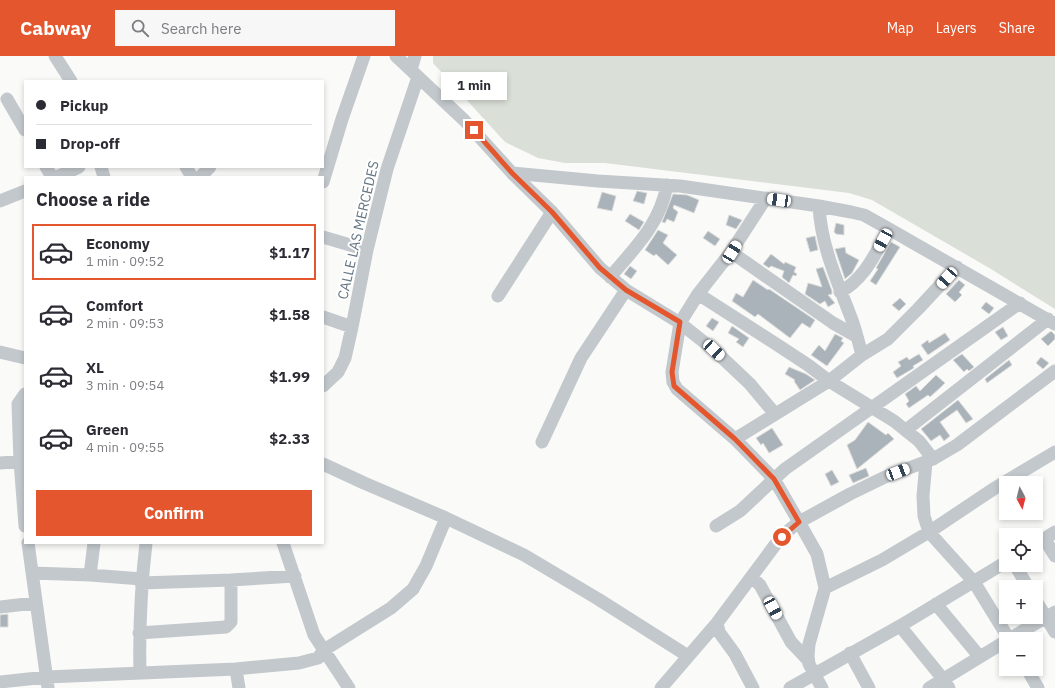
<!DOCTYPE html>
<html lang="en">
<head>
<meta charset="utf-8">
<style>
  :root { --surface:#fff; --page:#f7f7f7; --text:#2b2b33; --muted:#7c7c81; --line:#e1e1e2; --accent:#e4572e }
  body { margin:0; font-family:"IBM Plex Sans",sans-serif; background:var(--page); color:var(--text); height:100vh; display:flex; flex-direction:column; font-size:15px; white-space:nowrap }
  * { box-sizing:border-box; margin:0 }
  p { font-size:13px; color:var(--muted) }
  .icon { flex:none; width:22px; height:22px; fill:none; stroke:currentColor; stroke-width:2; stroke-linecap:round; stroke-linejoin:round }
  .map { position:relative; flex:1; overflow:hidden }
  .drawer { position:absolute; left:24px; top:120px; width:300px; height:368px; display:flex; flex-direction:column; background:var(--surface); border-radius:0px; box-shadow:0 2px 6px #0003 }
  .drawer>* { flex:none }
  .top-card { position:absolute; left:24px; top:24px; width:300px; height:88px; border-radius:0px; box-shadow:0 2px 6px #0003; display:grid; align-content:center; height:88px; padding:0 12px; background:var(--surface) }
  .needle { width:26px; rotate:173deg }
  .controls { position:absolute; left:999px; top:420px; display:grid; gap:8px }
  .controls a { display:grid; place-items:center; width:44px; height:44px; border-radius:0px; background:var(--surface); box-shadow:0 2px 6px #0003; font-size:20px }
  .end { position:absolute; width:18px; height:18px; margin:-9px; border:5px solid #e4572e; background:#fff; box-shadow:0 0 0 2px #fff }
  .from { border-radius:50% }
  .bubble { position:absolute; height:28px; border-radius:0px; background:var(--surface); box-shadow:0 2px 6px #0003; font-size:13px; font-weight:800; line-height:28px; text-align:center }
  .car { position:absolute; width:12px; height:24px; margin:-12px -6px; border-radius:5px; box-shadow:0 0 3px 1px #0007; background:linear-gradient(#fff 24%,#345 0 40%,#fff 0 76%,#345 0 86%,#fff 0) }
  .top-card b { display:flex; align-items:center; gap:14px; height:38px; font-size:15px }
  .top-card b+b { border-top:1px solid var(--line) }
  .top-card i { width:10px; height:10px; background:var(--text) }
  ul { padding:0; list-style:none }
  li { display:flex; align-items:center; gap:12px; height:56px; margin:0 8px 6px; padding:0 4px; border:2px solid transparent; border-radius:0px }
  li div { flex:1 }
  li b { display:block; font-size:15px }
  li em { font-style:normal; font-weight:800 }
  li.active { border-color:var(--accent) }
  li>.icon { width:36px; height:36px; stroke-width:1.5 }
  h2 { padding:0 12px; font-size:18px; line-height:48px }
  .action { display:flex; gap:8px; margin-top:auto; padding:8px 12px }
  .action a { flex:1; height:46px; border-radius:0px; background:var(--accent); color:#fff; font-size:16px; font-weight:800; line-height:46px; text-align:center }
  header { display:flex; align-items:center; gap:24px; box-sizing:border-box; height:56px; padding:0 20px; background:var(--accent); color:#fff }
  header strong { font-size:19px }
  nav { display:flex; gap:22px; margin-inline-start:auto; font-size:14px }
  .search { width:280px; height:36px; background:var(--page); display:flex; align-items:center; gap:10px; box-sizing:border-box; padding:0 14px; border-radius:0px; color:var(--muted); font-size:15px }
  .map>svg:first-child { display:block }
  .grass { fill:#dadfd7 }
  .building { fill:#aab3b9; stroke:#dcdcda }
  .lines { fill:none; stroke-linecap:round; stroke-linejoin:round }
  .minor { stroke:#c3c8cc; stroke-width:13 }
  .route { stroke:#e4572e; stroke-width:5 }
  .labels { text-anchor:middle; stroke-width:4; stroke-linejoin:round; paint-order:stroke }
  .street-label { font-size:14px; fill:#657683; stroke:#fff }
</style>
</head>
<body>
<header>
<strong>Cabway</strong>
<div class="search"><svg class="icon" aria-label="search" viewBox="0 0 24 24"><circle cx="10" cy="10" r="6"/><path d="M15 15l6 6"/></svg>Search here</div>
<nav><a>Map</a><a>Layers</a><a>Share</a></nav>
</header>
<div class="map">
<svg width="1055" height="632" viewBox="0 0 1055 632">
  <rect width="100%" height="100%" fill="#fafaf8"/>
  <!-- grass -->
  <path class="grass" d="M433,0H1055V253L991,213L872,144L849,137L605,107H565L538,102L505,86L433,7Z"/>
  <!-- building -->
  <path class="building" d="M637,135L647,137L644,148L633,145Z
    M602,136L616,140L612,155L597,152Z
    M673,138L687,139L699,144L694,157L674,149L673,152L678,156L674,166L667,163L665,167L662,166Z
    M630,158L644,166L639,174L625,165Z
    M729,159L742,164L736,173L726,169Z
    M836,167L844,169V179L836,178L834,176Z
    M658,174L668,179L663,187L677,199L668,209L656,198L654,200L645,194Z
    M708,175L720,183L715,190L703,182Z
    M815,180L818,194L810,196L806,182Z
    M891,186L900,191L876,229L870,225L878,213L876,212Z
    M845,191L846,197L859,204L852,217L845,223L835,193Z
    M771,198L784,208L785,206L796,211L794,216L797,218L796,220L793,219L789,227L782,221L784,215L771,210L769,212L763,208Z
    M630,210L637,215L631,223L624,218Z
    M823,211L832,235V238L828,239L835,247L828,251L825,245L820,248L805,238L808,227L822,231L816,213Z
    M753,224L768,234L769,233L815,264L810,272L802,267L790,282L758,258L755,261L732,245L736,237L743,241Z
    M959,224L965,229L959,236L962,239L955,246L946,238Z
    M900,242L906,248L899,255L892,249Z
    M986,246L994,252L989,258L981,252Z
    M712,262L719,266L713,275L706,270Z
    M732,270L749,282L743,291L736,286L739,283L728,277Z
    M1003,271L1008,280L1001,284L995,276Z
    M1051,275L1055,279V283L1048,290L1041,283Z
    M945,277L950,284L928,299L921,289L928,284L929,287Z
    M835,278L843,282L841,285L844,287L827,310L811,299L819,289L825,295Z
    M919,298L923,304L913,310L914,312L897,322L893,316L901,310L898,306L907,301L909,304Z
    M962,298L974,311L969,315L967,313L964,316L953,304Z
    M1041,301L1049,307L1043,313L1036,307Z
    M1009,304L1012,309L987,327L985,323Z
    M789,311L806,318L815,324L800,334L794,325L795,324L785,318Z
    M936,319L945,327L942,330L930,341L928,339L909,352L906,348L909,345L905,338L916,330L920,335Z
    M958,344L973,363L966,367L957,354L940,366L950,380L944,385L940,379L931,385L921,373Z
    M868,366L886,379L888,377L894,383L857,413L847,389L855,384Z
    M772,372L783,389L769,397L763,387L761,389L756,382Z
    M866,412L869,420L853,427L849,419Z
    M832,414L839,426L831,430L825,418Z
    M8,558V571H0V559Z"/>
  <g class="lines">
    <!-- minor -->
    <path class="minor" d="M55,0L71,25
      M396,0L464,64L512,117L598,125L680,130L819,150L851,156L864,159L889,173L1055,268
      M411,14L415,0
      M7,43L25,74
      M46,111L52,121
      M101,111L104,121
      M186,111L192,121
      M512,117L552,156L600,212L626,234L680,267L714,294L750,328L775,358
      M57,121L79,111
      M200,121L210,111
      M323,126L342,63L364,0
      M0,145L25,135
      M819,150C821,190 838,227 852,264C856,275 859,288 862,299
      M323,181L367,194
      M731,196L833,267L856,280
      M610,221C635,192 660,168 667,129
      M840,236C865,223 876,196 889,173
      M698,238L776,288L808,309L829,325L894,365L919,385L933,403
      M498,240L552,156
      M323,261L352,271
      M0,296L25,302
      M323,330L338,316L345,302L352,271L367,194L387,113L418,21
      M25,338L18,348L20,405L25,470
      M906,374L1048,263
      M735,383L829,325L862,299L888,283L918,253L957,211
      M542,386L581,302L626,234
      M926,406L923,440L924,460L929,476L974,526L1009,583L1055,556
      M0,407L25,405
      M323,408L364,427L446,462L524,499L598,543L688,600
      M716,470L740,455L785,413L1020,247
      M1044,482L1055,500
      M28,487L48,632
      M283,487L314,579L349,632
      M1036,488L1055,476
      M1015,509L1028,531
      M32,517L90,519L142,523
      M90,519L94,487
      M751,521L760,529L791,586L808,604
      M141,527L231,524L295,520
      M825,532L882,504L929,476L995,432L1055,396
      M1036,545L1055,576
      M936,548L979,600
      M0,551L35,547
      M717,567L719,576L735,598L753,632
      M900,570L943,623L949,632
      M139,577L226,571L231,566V524
      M850,597L869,632
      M236,613L239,632
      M1027,613L1038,632
      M140,617C139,573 141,530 146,487
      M0,626L47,621L236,613L299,607L318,602L324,594L391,552L413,533L426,510L446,462
      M661,632L717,567L775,489L789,474L799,466L774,423L735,383L677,333L673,326L672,316L680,267L698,238L731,196L766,142
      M790,632L900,570L1006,506
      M822,632L809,608L808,600L809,588L825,532L817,498L799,466L850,438L885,421L933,403L957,389L1055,315
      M929,632L1006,585"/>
  </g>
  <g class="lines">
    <!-- route -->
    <path class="route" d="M474,74L512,117L552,156L600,212L626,234L680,266L672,316L674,330L735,383L774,423L799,466L782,481"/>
  </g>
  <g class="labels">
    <!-- street labels -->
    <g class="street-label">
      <text transform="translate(358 174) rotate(-77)" y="5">CALLE LAS MERCEDES</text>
    </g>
  </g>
</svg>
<div class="controls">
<a><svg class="needle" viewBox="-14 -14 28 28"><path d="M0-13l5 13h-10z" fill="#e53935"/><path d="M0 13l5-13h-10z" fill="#7c7c81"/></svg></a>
<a><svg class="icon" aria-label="locate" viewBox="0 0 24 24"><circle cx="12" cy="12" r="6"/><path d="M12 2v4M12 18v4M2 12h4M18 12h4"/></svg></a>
<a>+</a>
<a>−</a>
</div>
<i class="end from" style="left:782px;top:481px"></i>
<i class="end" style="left:474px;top:74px"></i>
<div class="bubble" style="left:441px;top:16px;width:66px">1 min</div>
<i class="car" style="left:779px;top:144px;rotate:278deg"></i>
<i class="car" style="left:883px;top:184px;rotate:209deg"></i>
<i class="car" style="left:732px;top:196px;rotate:32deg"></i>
<i class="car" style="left:947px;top:222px;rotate:222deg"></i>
<i class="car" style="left:714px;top:294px;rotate:133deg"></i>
<i class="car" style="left:898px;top:416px;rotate:69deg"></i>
<i class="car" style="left:773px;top:552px;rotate:151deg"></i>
<div class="top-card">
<b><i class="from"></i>Pickup</b>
<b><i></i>Drop-off</b>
</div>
<section class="drawer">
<h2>Choose a ride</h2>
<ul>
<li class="active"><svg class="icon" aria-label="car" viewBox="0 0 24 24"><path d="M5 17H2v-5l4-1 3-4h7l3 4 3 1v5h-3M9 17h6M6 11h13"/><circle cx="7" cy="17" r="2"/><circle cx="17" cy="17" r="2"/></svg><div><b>Economy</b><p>1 min · 09:52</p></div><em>$1.17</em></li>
<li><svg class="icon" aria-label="car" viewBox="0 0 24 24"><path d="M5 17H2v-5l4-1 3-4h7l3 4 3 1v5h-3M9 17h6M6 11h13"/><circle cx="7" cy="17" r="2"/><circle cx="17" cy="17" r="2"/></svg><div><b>Comfort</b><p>2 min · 09:53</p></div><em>$1.58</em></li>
<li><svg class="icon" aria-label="car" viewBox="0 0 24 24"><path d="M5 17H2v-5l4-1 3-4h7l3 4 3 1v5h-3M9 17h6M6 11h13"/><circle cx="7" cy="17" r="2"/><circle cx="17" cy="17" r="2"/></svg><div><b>XL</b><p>3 min · 09:54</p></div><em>$1.99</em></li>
<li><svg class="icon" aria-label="car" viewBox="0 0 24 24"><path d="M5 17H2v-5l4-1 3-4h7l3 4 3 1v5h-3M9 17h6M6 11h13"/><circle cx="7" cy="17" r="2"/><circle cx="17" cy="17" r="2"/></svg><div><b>Green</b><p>4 min · 09:55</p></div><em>$2.33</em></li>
</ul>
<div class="action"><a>Confirm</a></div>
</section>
</div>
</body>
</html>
